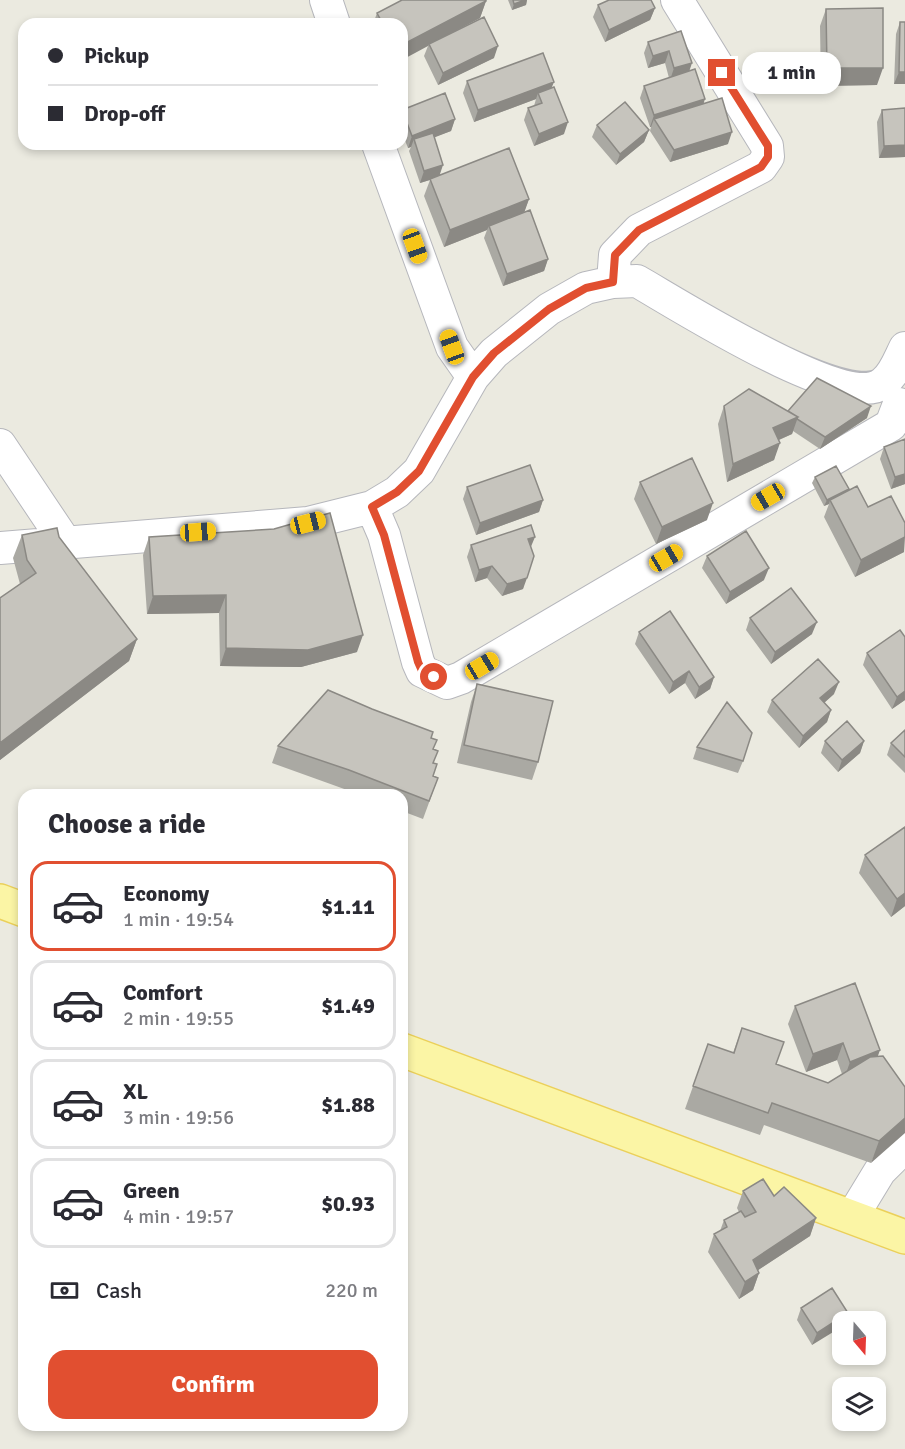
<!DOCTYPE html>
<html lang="en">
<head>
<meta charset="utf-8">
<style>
  :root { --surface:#fff; --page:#f2f2f3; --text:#2b2b33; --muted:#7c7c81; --line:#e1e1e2; --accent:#e14f30 }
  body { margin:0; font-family:Signika,sans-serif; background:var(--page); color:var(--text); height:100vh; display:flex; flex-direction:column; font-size:22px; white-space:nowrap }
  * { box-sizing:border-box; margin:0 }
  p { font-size:20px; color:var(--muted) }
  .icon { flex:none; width:33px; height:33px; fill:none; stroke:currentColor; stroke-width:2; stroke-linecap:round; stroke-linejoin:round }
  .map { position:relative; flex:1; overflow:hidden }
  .side { position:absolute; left:18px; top:789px; width:390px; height:642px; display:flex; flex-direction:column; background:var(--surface); border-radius:18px; box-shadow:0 3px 9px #0003 }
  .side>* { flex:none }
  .hud { position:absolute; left:18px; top:18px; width:390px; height:132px; border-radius:18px; box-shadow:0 3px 9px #0003; display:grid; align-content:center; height:132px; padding:0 30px; background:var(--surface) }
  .needle { width:39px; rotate:161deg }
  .tools { position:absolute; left:832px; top:1311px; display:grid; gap:12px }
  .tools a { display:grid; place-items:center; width:54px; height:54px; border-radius:12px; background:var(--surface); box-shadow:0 3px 9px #0003; font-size:30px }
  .end { position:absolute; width:27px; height:27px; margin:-14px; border:8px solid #e14f30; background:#fff; box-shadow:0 0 0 3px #fff }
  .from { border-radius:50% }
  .bubble { position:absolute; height:42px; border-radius:18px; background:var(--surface); box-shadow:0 3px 9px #0003; font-size:20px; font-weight:700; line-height:42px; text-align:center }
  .car { position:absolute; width:18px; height:36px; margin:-18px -9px; border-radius:8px; box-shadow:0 0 4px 2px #0007; background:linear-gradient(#f5c518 24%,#345 0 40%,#f5c518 0 76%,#345 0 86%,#f5c518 0) }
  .hud b { display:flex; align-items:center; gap:21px; height:57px; font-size:22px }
  .hud b+b { border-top:2px solid var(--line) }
  .hud i { width:15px; height:15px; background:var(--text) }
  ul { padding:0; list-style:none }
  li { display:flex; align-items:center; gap:18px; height:90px; margin:0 12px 9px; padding:0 18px; border:3px solid var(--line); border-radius:18px }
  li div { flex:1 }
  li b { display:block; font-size:22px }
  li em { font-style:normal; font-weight:700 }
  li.selected { border-color:var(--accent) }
  li>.icon { width:54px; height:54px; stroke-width:1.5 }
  h2 { padding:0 30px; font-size:27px; line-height:72px }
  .pay { display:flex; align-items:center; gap:15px; height:66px; padding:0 30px; font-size:22px }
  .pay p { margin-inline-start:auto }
  .button { display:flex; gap:12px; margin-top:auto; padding:12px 30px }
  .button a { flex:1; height:69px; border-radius:18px; background:var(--accent); color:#fff; font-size:24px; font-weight:700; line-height:69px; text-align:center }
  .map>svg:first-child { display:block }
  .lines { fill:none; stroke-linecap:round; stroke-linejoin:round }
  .minor-casing { stroke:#b6b7bc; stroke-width:34 }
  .major-casing { stroke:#ebd05a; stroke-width:36 }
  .minor { stroke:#fff; stroke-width:32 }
  .major { stroke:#fbf5a5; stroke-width:33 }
  .wall { fill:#aaa9a3 }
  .shaded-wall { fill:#8b8984 }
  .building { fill:#c6c4bd; stroke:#8b8984; stroke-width:1.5 }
  .route { stroke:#e14f30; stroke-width:8 }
</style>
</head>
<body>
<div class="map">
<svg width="905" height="1449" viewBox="0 0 905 1449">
  <rect width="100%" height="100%" fill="#ebeae0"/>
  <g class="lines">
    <defs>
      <path id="minor" d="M326,0L334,24
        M378,144L452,347L473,377
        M613,282L615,255L639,230L761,167L768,157L767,146L677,0
        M0,445L65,542
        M372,507L384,535L418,662L422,671L447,683L461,678L891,425L899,404
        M0,548L308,523L372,507L397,492L419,471L473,377L494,353L549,309L586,288L613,282L637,281C676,303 846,412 883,383C894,375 899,360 905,348
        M852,1217L880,1171L905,1146"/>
      <path id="major" d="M0,901L24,910
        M402,1050L905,1237"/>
    </defs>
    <!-- minor casing -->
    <use href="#minor" class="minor-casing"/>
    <!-- major casing -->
    <use href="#major" class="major-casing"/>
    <!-- minor -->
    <use href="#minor" class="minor"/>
    <!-- major -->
    <use href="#major" class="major"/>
  </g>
  <!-- wall -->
  <path class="wall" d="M508,0H527L526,5L512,10Z
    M486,1L480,18L459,29L494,58L438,85L424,56L428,46L402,24H373L377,13Z
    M598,5L655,8L650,20L605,42L593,17Z
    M826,9L877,85L821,86L820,26Z
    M900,22L905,84H894L896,34Z
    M681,31L689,71L704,103L728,144L670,162L650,131L651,127H650L640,98L644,86L669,78L665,63L648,68L644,53L648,42Z
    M467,81L552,88L564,134L534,146L524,120L528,108L534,106L536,99L474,122L463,93Z
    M905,108V157L879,158L877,122L882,110Z
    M402,110L455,119L451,131L434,137L440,175L529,199L524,212L548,259L544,271L503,286L484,238L487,230L444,247L424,196L430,180L420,183L409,151L411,147L408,148L402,133Z
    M597,125L649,130L644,142L616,165L592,137Z
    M724,406L788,411L867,418L820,449L793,431L792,434L779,440L774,460L727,482L718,424Z
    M884,447L905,484L891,489L880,459Z
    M815,477L848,491L868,507L904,552L855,577L824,517L829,504L824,506L812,483Z
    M640,482L707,520L656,544L634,499Z
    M467,487L543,500L539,512L476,535L463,499Z
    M22,535L59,537L137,639L129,661L0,760V598L20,584L13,558Z
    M149,537L357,652L301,667L220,666L219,613L147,614L143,555Z
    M471,545L531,547L523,589L502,596L487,578L475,582L467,557Z
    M707,556L764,580L726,604L702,568Z
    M750,618L812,634L771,664L746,630Z
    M639,632L714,677L710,689L695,699L685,683L669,694L635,644Z
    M905,637V700L892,709L863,665L867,653Z
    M477,684L538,762L532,780L457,763L471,702Z
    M834,694L824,703L831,710L827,722L799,748L767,712L772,700Z
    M905,730V773L887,755L891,743Z
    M431,738L433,749L434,763L433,776L438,778L423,819L402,811V795H361L272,763L278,746Z
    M825,741H864L860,753L838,772L821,753Z
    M697,747L743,761L738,773L693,759Z
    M865,855L905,906L891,917L859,873Z
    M795,1006L878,1056L905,1087L871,1163L764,1125L760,1135L685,1109L708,1044L733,1053L742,1028L776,1065L828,1083L842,1074L837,1060L806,1072L788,1024Z
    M743,1191L774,1196L816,1218L810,1236L758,1270L759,1273L753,1290L739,1299L708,1252L714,1234L720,1231L724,1220L739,1212L737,1208Z
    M801,1308L848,1313L812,1345L797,1320Z"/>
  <!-- shaded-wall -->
  <path class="shaded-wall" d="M525,0H527L526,5L512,10L514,4Z
    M486,1L480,18L429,45V44L428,46L402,60V45Z
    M655,8L650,20L605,42L609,30Z
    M498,46L494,58L438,85L443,73Z
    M669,51L665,63L648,68L653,56Z
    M692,63L688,75L670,80L674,68Z
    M827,68H883L877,85L821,86Z
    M899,72H905V84H894Z
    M554,82L549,94L538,93L536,99L474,122L478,110Z
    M705,99L701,111L654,119L651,127H650L654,115Z
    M455,119L451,131L415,145L414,139L411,147L408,148L412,136Z
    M568,122L564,134L534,146L539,134Z
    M649,130L644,142L616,165L620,154Z
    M732,132L728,144L670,162L674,150Z
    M905,145V157L879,158L884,146Z
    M443,165L439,177L420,183L424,171Z
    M529,199L523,216L489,226L487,230L444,247L450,230Z
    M548,259L544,271L503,286L507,274Z
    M871,406L867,418L820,449L825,437Z
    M798,417L792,434L767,445L773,428Z
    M780,443L774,460L727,482L733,464Z
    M905,474V484L891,489L895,477Z
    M849,489L846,495L830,500L829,504L824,506L827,500Z
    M543,500L539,512L476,535L480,523Z
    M713,503L707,520L656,544L662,527Z
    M535,537L530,549L528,539Z
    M905,537L904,552L855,577L861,560Z
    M492,566L487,578L475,582L479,570Z
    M769,568L764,580L726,604L730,592Z
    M527,578L523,589L502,596L507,584Z
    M226,595L219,613L147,614L153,596Z
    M817,622L812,634L771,664L775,652Z
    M363,635L357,652L301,667L220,666L226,648Z
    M137,639L129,661L0,760V743Z
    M689,671L685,683L669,694L673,682Z
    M714,677L710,689L695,699L699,687Z
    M839,682L834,694L816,710L820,698Z
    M905,691V700L892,709L897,697Z
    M831,710L827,722L799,748L803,736Z
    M864,741L860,753L838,772L842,760Z
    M905,893V906L891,917L897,899Z
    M843,1043L837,1060L806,1072L813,1054Z
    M880,1050L874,1067L844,1079L850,1062Z
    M905,1118V1133L871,1163L879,1141Z
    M816,1218L810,1236L746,1278L753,1260Z
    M759,1273L753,1290L739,1299L745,1282Z
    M848,1313L845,1322H843V1326L812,1345L817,1333Z"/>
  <!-- building -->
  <path class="building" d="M402,0H486V1L402,45V24H383L377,13Z
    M513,0H525L514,4Z
    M609,0H651L655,8L609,30L598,5Z
    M883,8V68H827L826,9Z
    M484,17L498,46L443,73L429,44Z
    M900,22H905V72H899Z
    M681,31L692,63L674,68L669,51L653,56L648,42Z
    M543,53L554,82L478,110L467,81Z
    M695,69L705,99L654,115L644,86Z
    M554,87L568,122L539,134L528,108L542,103L538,93Z
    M445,93L455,119L412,136L402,110Z
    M722,98L732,132L674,150L654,119Z
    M625,102L649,130L620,154L597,125Z
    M905,108V145L884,146L882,110Z
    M433,133L443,165L424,171L414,139Z
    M509,148L529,199L450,230L430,179Z
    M530,210L548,259L507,274L489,226Z
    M817,378L871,406L825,437L797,419L798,417L788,411Z
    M749,389L798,417L773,428L780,443L733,464L724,406Z
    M905,439V474L895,477L884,447Z
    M692,458L713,503L662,527L640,482Z
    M530,465L543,500L480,523L467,487Z
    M836,466L849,489L827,500L815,477Z
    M857,486L868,507L891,496L905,523V537L861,560L830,500Z
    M330,513L363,635L308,650L226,648V595L153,596L149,537L274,529Z
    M531,525L535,537L528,539L534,556L527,578L507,584L492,566L479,570L471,545Z
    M57,528L59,537L137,639L0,743V598L36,573L27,560L22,535Z
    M746,531L769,568L730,592L707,556Z
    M791,588L817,622L775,652L750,618Z
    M670,611L714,677L699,687L689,671L673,682L639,632Z
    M900,630L905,637V691L897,697L867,653Z
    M818,659L839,682L820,698L831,710L803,736L772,700Z
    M477,684L553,701L538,762L464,745Z
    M328,690L372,709L433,732L431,738L437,740L433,749L438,751L433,763L437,764L433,776L438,778L429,801L349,770L278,746Z
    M727,702L752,733L743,761L697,747Z
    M847,721L864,741L842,760L825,741Z
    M905,730V757L891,743Z
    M905,827V893L897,899L865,855Z
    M855,983L880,1050L850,1062L843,1043L813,1054L795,1006Z
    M742,1028L784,1042L776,1064L828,1083L870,1057L883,1056L905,1087V1118L879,1141L772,1103L768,1113L693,1086L708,1044L734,1053Z
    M763,1179L774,1196L784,1187L816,1218L753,1260L759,1273L745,1282L714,1234L727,1227L724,1220L741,1211L745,1217L756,1212L743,1191Z
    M832,1288L848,1313L817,1333L801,1308Z"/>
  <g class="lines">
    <!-- route -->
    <path class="route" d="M434,677L422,671L418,662L384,535L372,507L397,492L419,471L473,377L494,353L549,309L586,288L613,282L615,255L639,230L761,167L768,157V146L722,73"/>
  </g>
</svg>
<div class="tools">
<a><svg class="needle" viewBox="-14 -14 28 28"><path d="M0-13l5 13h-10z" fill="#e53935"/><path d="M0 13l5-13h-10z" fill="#7c7c81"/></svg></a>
<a><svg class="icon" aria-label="layers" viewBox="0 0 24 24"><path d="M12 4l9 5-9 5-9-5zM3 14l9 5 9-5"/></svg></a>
</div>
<i class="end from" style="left:434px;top:677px"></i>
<i class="end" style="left:722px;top:73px"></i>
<div class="bubble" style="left:742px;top:52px;width:99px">1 min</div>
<i class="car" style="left:415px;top:246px;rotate:160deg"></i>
<i class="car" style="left:452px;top:347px;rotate:340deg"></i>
<i class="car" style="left:768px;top:497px;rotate:240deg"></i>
<i class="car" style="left:308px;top:523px;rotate:76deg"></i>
<i class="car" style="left:198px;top:532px;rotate:86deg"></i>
<i class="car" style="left:666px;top:558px;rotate:60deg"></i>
<i class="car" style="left:482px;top:666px;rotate:59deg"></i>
<div class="hud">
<b><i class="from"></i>Pickup</b>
<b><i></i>Drop-off</b>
</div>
<section class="side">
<h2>Choose a ride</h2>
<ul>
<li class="selected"><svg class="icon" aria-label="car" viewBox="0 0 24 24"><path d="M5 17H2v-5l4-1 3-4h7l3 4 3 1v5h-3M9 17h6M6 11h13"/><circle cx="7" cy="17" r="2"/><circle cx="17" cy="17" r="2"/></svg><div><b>Economy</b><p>1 min · 19:54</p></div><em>$1.11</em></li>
<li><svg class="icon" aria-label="car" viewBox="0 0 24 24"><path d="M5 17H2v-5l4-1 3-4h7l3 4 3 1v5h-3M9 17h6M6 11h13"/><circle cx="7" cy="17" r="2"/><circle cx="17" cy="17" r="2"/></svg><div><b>Comfort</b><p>2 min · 19:55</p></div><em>$1.49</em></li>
<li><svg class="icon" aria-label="car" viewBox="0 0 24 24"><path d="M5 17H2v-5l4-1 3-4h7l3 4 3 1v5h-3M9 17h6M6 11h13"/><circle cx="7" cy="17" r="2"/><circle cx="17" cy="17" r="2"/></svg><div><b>XL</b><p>3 min · 19:56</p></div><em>$1.88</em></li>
<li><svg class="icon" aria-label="car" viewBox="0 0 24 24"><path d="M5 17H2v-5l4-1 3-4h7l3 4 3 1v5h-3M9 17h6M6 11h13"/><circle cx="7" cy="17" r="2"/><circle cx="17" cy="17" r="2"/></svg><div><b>Green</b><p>4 min · 19:57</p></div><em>$0.93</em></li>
</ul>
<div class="pay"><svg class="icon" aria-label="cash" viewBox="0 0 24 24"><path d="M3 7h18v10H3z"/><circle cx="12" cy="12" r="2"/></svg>Cash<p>220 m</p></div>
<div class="button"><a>Confirm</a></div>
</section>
</div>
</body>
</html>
